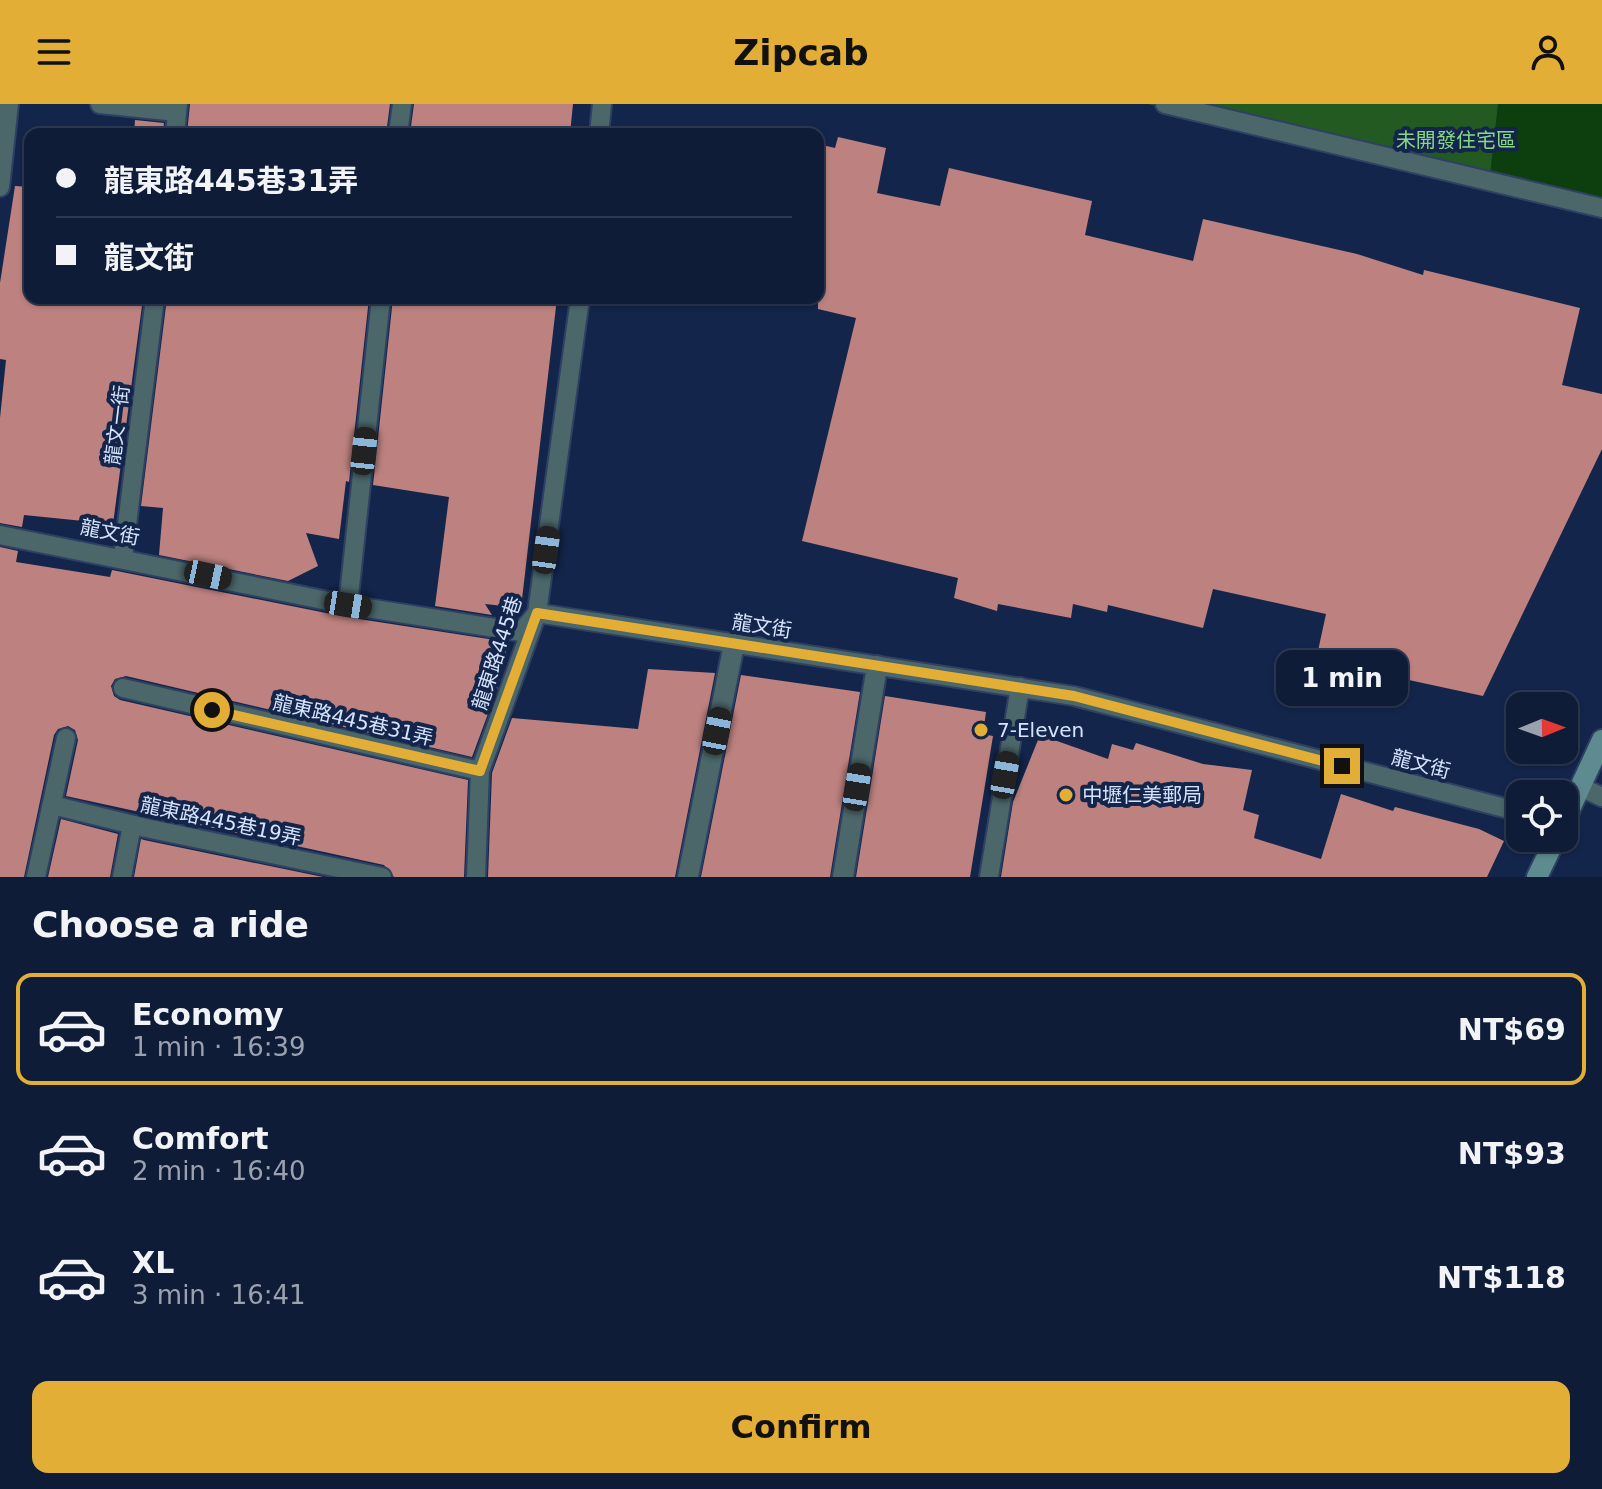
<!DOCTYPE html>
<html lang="en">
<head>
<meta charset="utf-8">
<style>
  :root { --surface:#0e1c38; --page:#1c2943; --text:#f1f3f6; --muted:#9ba1ae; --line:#2e3a53; --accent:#e3ae35 }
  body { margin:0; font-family:"DejaVu Sans","Noto Sans TC",sans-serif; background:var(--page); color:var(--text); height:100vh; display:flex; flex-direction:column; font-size:30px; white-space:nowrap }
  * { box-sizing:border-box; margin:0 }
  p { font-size:26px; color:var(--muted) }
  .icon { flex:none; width:44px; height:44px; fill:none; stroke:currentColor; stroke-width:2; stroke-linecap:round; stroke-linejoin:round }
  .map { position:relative; height:773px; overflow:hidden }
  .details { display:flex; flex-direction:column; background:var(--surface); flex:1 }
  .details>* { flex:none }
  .banner { position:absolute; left:24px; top:24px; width:800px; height:176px; border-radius:16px; box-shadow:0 2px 6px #0004,0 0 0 2px var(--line); display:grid; align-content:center; height:176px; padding:0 32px; background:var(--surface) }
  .needle { width:52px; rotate:89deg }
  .controls { position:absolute; left:1506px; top:588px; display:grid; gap:16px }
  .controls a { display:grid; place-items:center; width:72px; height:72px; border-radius:16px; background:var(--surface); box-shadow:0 2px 6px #0004,0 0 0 2px var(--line); font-size:40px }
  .end { position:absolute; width:36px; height:36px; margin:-18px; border:10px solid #e3ae35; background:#111; box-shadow:0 0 0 4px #111 }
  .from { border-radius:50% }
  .bubble { position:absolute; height:56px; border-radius:16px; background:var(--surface); box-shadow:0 2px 6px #0004,0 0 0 2px var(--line); font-size:26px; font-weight:800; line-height:56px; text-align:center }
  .car { position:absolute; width:24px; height:48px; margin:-24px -12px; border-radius:10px; box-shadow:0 0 6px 2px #0007; background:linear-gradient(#222 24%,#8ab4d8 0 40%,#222 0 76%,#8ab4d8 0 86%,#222 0) }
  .banner b { display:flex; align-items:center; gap:28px; height:76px; font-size:30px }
  .banner b+b { border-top:2px solid var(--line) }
  .banner i { width:20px; height:20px; background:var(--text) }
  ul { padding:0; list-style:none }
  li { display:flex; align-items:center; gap:24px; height:112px; margin:0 16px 12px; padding:0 16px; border:4px solid transparent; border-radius:16px }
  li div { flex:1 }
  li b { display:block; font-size:30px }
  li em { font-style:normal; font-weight:800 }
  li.selected { border-color:var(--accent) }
  li>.icon { width:72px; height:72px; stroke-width:1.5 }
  h2 { padding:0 32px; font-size:36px; line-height:96px }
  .button { display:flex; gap:16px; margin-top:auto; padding:16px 32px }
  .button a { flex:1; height:92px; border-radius:16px; background:var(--accent); color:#111; font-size:32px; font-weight:800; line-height:92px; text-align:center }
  header { display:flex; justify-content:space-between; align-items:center; height:104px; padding:0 32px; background:var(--accent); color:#111; font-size:36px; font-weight:800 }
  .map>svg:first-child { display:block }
  .green { fill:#0c3f0d }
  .forest { fill:#235a22 }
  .building { fill:#bd827f }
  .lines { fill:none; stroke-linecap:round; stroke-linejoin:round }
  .service-casing { stroke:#2e4063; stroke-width:22 }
  .minor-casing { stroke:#2e4063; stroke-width:24 }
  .secondary-casing { stroke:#2e4063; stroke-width:24 }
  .service { stroke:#4b676a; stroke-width:18 }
  .minor { stroke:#4b676a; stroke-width:20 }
  .secondary { stroke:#5e8b8f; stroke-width:20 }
  .route { stroke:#e3ae35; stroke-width:10 }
  .poi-dot { fill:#e3ae35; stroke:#13254a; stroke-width:3 }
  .labels { text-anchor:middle; stroke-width:8; stroke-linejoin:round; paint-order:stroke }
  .park-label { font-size:20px; fill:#89d686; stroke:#13254a }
  .street-label { font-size:20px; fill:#d6e3fc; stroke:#13254a }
  .poi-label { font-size:20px; fill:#d6e3fc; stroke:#13254a; text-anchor:start }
</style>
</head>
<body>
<header><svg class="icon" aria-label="menu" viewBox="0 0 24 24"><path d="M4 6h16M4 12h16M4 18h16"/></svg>Zipcab<svg class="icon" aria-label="person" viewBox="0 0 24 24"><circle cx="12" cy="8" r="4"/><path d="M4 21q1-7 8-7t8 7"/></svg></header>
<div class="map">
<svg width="1602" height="773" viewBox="0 0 1602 773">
  <rect width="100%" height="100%" fill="#13254a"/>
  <!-- green -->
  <path class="green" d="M1498,0H1602V106L1489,80Z"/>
  <!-- forest -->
  <path class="forest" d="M1148,0H1498L1489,80Z"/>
  <!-- building -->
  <path class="building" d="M190,0H390L386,30H187Z
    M414,0H573L570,30H410Z
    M135,16L164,19L163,30H134Z
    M838,33L886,44L877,89L940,102L949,64L1092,97L1085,131L1193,157L1203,115L1357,150L1423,171L1424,166L1580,204L1562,281L1602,290V345L1483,592L1316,556L1326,510L1213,485L1203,524L1108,501L1107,508L1073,500L1071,514L998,500L997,507L954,494L958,474L802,437L856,214L818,205V40L835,44Z
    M15,82L30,83V194H143L113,420L24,411L22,423L0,419V314L6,256L0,255V179Z
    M167,194H369L349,378L346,377L339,435L306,429L318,462L288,477L159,451L163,404L141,402Z
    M393,194H557L521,504L485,500L492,511L435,502L449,393L373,381Z
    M0,443L18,447L16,458L110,473L112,466L346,513L508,538L499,580L472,653L126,572L115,575L111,582L114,592L120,596L468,676L464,773H394L384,761L66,692L78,636L75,626L68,622L58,625L54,631L24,773H0Z
    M648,565L715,569L675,773H488L492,669L512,614L638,625Z
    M741,571L860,588L830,773H701Z
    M885,592L986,608L983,630L993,632L970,773H856Z
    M1040,631L1108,655L1112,640L1133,646L1136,639L1203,660L1252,666L1243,706L1259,711L1254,734L1321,755L1341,690L1393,707L1395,703L1479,725L1504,737L1487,773H1001L1013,698Z
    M61,715L118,730L110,773H48Z
    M141,735L144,736L323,773H134Z"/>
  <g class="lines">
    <defs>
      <path id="service" d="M100,0L177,8
        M1165,0L1602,104
        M175,30L178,0
        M398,30L402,0
        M599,30L602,0
        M0,83L9,0
        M0,431L348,501L521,528L537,509L1074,592L1520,708
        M123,453L155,194
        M348,501L381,194
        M123,584L480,667
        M1581,683L1602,693
        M52,701L146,724L382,773
        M36,773L66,634
        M122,773L132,721
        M476,773L480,667L537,509L580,194
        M989,773L1020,583"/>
      <path id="minor" d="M688,773L734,540
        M843,773L877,562"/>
      <path id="secondary" d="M1564,718L1602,636
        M1537,773L1556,734"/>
    </defs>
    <!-- service casing -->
    <use href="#service" class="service-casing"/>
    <!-- minor casing -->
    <use href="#minor" class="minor-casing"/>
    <!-- secondary casing -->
    <use href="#secondary" class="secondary-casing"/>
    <!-- service -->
    <use href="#service" class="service"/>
    <!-- minor -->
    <use href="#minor" class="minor"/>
    <!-- secondary -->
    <use href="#secondary" class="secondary"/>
  </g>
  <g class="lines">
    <!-- route -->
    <path class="route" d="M212,606L480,667L537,509L1074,592L1342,662"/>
  </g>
  <!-- markers -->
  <g class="poi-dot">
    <circle cx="981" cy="626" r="8"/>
    <circle cx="1066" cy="691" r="8"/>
  </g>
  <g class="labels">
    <!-- park labels -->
    <g class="park-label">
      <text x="1456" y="43">未開發住宅區</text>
    </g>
    <!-- street labels -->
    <g class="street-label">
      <text transform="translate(117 321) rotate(-83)" y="7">龍文一街</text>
      <text transform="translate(110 428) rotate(11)" y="7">龍文街</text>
      <text transform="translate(762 522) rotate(9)" y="7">龍文街</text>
      <text transform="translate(497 549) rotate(-72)" y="7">龍東路445巷</text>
      <text transform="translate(353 616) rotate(13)" y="7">龍東路445巷31弄</text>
      <text transform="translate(1421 660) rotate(15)" y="7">龍文街</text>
      <text transform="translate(221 717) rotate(12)" y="7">龍東路445巷19弄</text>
    </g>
    <!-- poi labels -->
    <g class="poi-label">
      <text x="997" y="633">7-Eleven</text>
      <text x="1082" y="698">中壢仁美郵局</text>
    </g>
  </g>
</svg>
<div class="controls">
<a><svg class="needle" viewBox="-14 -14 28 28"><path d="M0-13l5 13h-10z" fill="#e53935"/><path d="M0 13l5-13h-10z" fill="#9ba1ae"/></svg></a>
<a><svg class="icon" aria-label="locate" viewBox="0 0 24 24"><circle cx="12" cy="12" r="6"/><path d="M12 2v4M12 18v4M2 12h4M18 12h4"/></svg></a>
</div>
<i class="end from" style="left:212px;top:606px"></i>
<i class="end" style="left:1342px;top:662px"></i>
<div class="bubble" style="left:1276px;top:546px;width:132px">1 min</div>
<i class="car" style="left:364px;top:347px;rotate:6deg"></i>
<i class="car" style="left:546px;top:446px;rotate:8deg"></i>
<i class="car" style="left:208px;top:471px;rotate:102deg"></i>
<i class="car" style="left:348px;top:501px;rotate:99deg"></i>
<i class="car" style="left:717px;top:627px;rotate:11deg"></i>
<i class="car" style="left:1005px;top:671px;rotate:10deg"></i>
<i class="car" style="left:857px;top:683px;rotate:9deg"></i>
<div class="banner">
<b><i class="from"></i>龍東路445巷31弄</b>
<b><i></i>龍文街</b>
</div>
</div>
<section class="details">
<h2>Choose a ride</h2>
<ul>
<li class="selected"><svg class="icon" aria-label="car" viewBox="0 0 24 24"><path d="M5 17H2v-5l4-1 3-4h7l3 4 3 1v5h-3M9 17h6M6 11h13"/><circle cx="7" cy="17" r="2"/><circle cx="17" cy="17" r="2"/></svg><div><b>Economy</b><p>1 min · 16:39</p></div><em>NT$69</em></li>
<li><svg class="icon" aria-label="car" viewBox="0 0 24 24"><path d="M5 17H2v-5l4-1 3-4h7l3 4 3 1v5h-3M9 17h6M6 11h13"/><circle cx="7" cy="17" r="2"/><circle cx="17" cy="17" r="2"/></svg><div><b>Comfort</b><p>2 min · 16:40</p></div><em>NT$93</em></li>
<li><svg class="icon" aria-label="car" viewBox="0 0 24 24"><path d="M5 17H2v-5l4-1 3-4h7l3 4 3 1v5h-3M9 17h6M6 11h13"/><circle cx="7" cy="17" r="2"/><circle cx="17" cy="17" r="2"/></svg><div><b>XL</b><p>3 min · 16:41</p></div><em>NT$118</em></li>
</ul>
<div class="button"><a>Confirm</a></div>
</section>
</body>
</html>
